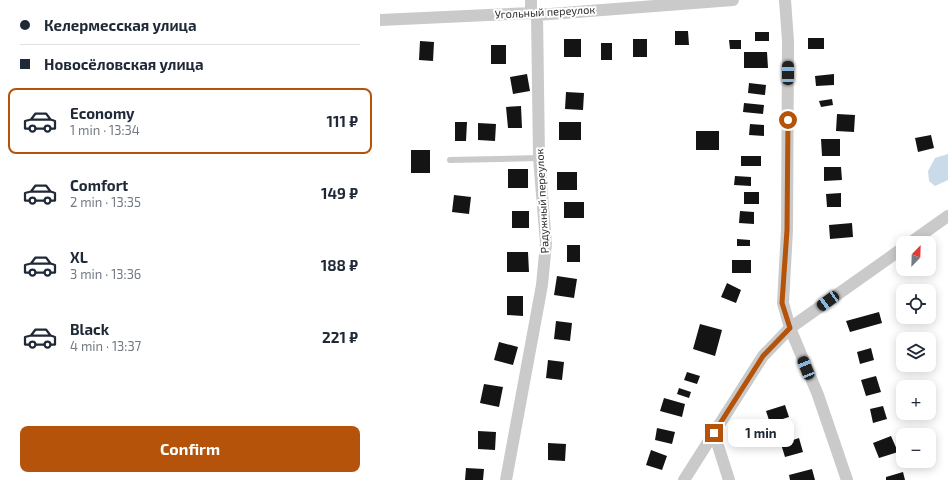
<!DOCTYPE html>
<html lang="en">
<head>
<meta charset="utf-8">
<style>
  :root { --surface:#fff; --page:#f2f2f3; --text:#1f2937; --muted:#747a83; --line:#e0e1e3; --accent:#b45309 }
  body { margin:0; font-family:"Exo 2",sans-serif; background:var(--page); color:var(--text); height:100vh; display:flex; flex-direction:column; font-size:15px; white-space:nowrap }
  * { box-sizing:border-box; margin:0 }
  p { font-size:13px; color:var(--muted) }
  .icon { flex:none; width:22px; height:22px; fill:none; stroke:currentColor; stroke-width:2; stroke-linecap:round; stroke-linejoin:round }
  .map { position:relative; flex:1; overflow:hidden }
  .sheet { display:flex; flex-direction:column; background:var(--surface); width:380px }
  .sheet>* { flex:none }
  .hud { display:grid; align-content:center; height:88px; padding:0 20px; background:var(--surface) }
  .needle { width:26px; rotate:23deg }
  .controls { position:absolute; left:516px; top:236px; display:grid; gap:8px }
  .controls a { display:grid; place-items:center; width:40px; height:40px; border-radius:8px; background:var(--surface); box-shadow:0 2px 10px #0003; font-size:20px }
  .end { position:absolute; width:18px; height:18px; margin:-9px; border:5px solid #b45309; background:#fff; box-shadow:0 0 0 2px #fff }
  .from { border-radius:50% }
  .bubble { position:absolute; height:28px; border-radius:8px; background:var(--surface); box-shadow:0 2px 10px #0003; font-size:13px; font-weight:700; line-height:28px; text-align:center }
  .car { position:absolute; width:12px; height:24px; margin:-12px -6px; border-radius:5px; box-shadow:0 0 3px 1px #0007; background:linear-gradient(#222 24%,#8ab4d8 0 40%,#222 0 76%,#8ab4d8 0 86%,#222 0) }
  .hud b { display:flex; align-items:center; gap:14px; height:38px; font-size:15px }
  .hud b+b { border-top:1px solid var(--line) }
  .hud i { width:10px; height:10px; background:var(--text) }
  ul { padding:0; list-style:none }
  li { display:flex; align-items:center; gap:12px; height:66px; margin:0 8px 6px; padding:0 12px; border:2px solid transparent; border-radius:8px }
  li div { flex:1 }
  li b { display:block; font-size:15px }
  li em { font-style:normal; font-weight:700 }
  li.on { border-color:var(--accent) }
  li>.icon { width:36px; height:36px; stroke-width:1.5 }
  .cta { display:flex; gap:8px; margin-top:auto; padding:8px 20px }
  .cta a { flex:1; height:46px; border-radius:8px; background:var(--accent); color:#fff; font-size:16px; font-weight:700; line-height:46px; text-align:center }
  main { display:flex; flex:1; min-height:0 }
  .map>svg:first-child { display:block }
  .water { fill:#c9dae8 }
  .building { fill:#141414 }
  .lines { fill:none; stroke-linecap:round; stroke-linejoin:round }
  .service { stroke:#cacaca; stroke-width:6 }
  .minor { stroke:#cacaca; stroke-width:12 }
  .route { stroke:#b45309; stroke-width:5 }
  .labels { text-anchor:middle; stroke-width:4; stroke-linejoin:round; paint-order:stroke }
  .street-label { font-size:11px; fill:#2d2d2d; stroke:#fff }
</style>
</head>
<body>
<main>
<section class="sheet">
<div class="hud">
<b><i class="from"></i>Келермесская улица</b>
<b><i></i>Новосёловская улица</b>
</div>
<ul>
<li class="on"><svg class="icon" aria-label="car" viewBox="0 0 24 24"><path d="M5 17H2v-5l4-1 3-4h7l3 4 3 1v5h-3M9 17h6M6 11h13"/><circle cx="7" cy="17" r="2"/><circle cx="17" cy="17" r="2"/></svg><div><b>Economy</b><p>1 min · 13:34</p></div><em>111 ₽</em></li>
<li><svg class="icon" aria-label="car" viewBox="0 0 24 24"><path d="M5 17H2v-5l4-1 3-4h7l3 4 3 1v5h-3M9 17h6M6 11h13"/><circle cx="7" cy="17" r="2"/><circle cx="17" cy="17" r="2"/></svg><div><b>Comfort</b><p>2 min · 13:35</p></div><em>149 ₽</em></li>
<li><svg class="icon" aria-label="car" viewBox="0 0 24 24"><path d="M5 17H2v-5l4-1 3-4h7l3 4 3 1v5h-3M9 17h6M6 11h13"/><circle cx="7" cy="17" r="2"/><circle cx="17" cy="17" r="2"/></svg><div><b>XL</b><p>3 min · 13:36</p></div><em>188 ₽</em></li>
<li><svg class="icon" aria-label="car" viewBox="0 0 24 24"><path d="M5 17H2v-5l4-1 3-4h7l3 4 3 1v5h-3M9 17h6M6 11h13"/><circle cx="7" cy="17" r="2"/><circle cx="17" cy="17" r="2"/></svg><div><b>Black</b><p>4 min · 13:37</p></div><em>221 ₽</em></li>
</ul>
<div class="cta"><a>Confirm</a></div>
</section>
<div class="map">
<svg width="568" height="480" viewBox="0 0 568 480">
  <rect width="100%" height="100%" fill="#fff"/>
  <!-- water -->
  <path class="water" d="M568,154V180L555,186L549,181L548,171L555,158Z"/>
  <!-- building -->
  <path class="building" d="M295,31H308L309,45H295Z
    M375,32H389V41H375Z
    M428,38H444V49H428Z
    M184,39H201V57H184Z
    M253,39H267V57H253Z
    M349,40H361V49H350Z
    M40,41L54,42L53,61L39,60Z
    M221,43H232V60H221Z
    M111,45H126V64H111Z
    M364,52H387L388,68H364Z
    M147,74L150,91L133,94L130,77Z
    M454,74V85L436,86L435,76Z
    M369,83L386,85L385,95L368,93Z
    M186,92L204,93L203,110L185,109Z
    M452,99L453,105L441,107L439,101Z
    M364,103L384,105L383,114L363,112Z
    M141,106L142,128H128L126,107Z
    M457,114L475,115L474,132L456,131Z
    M75,122H87L86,141H75Z
    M179,122H201V140H179Z
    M98,123L116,124L115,141L98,140Z
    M370,124L384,125V136L369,135Z
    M316,131H339V150H316Z
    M551,135L554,148L538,152L535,138Z
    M441,139H460V156H442Z
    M31,150H50V173H31Z
    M361,156H381V166H361Z
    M444,167H461L462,180L444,181Z
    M128,169H148V188H128Z
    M177,172H197V190H177Z
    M355,176L371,177V186L354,185Z
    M364,192H379V204H364Z
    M461,193V207H447L446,194Z
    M74,195L91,197L89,214L72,212Z
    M184,202H204V218H184Z
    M132,211H149V228H132Z
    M360,211L374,212V224L359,223Z
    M472,223L473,237L450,239L449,225Z
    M357,239L370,240V246H357Z
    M187,245H200V262H187Z
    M127,252H148L149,272H127Z
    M352,260H371V273H352Z
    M177,276L197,279L194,298L174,295Z
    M347,283L361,290L356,303L341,297Z
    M127,296H143V316L127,315Z
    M499,312L502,323L470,332L466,321Z
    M176,321L192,323L190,341L174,339Z
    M320,324L342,330L335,356L313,349Z
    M119,342L138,347L133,365L114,360Z
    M491,348L494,360L480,364L477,352Z
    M168,360L184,362L182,380L166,378Z
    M307,372L320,376L317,384L304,380Z
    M496,376L501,392L486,396L481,380Z
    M104,384L123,387L119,407L100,403Z
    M299,388L311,392L309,398L297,394Z
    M284,398L305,404L302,417L280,411Z
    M405,405L409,417L390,423L386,411Z
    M503,406L507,419L493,423L490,409Z
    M379,425L385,437L372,444L366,432Z
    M277,428L295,432L292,444L275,440Z
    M98,431L116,432L115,450L98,449Z
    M511,436L518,452L499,458L493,443Z
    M419,438L423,452L405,457L401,444Z
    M168,443L186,444L185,461L168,460Z
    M271,450L287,456L282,470L266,465Z
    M86,468L104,469L103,480H85Z
    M432,469L435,480H410L409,475Z
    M523,472L525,480H506V477Z"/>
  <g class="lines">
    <!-- service -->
    <path class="service" d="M70,160L159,158"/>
    <!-- minor -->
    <path class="minor" d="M151,0V13
      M405,0L408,41L407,230L403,303L410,328L438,395L467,480
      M0,20L151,13L157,15L353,0
      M530,243L568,216
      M334,433L349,480
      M126,480L162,285L166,243L159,158L157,15
      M304,480L383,356L410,328L523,248"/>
  </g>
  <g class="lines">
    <!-- route -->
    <path class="route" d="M334,433L383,356L410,328L402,303L407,230L408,120"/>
  </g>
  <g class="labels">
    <!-- street labels -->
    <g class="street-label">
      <text transform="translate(165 12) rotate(-3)" y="4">Угольный переулок</text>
      <text transform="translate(162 201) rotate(-93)" y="4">Радужный переулок</text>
    </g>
  </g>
</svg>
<div class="controls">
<a><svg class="needle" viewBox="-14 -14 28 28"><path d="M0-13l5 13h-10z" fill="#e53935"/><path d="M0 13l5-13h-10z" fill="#747a83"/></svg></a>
<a><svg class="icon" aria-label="locate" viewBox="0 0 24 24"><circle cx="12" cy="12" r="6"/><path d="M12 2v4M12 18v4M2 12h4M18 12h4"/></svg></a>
<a><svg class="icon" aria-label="layers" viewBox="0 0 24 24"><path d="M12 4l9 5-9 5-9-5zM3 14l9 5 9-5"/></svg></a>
<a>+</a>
<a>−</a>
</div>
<i class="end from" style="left:408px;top:120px"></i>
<i class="end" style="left:334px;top:433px"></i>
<div class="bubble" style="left:348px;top:419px;width:66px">1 min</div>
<i class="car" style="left:408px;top:73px;rotate:0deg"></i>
<i class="car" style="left:448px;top:301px;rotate:234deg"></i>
<i class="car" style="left:426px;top:368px;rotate:338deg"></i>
</div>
</main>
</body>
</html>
